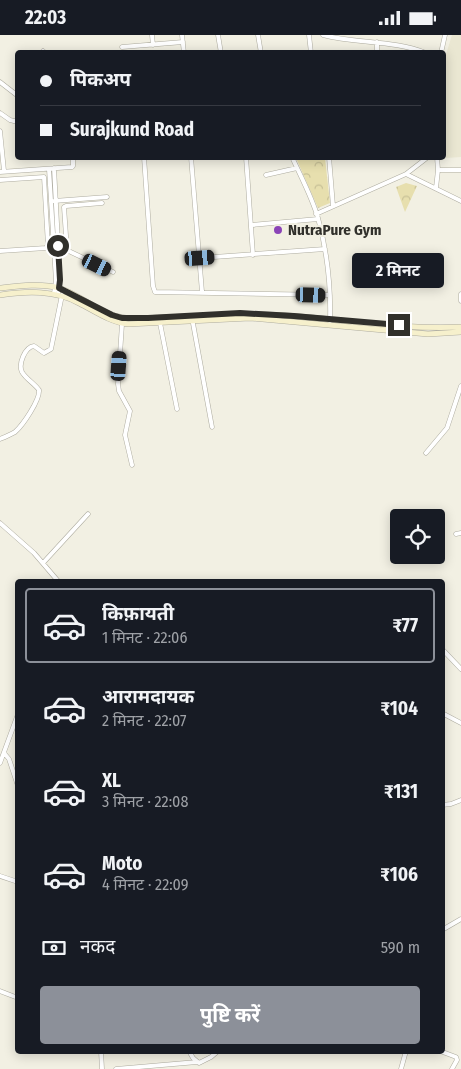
<!DOCTYPE html>
<html lang="hi">
<head>
<meta charset="utf-8">
<style>
  :root { --surface:#171b24; --page:#20242c; --text:#f1f3f6; --muted:#9ea1a6; --line:#363941; --accent:#8c9099 }
  body { margin:0; font-family:"Fira Sans Condensed","Noto Sans Devanagari",sans-serif; background:var(--page); color:var(--text); height:100vh; display:flex; flex-direction:column; font-size:19px; white-space:nowrap }
  * { box-sizing:border-box; margin:0 }
  p { font-size:16px; color:var(--muted) }
  .icon { flex:none; width:28px; height:28px; fill:none; stroke:currentColor; stroke-width:2; stroke-linecap:round; stroke-linejoin:round }
  .map { position:relative; flex:1; overflow:hidden }
  .side { position:absolute; left:15px; top:544px; width:430px; height:475px; display:flex; flex-direction:column; background:var(--surface); border-radius:5px; box-shadow:0 2px 12px #0003 }
  .side>* { flex:none }
  .banner { position:absolute; left:15px; top:15px; width:431px; height:110px; border-radius:5px; box-shadow:0 2px 12px #0003; display:grid; align-content:center; height:110px; padding:0 25px; background:var(--surface) }
  .tools { position:absolute; left:390px; top:474px; display:grid; gap:10px }
  .tools a { display:grid; place-items:center; width:55px; height:55px; border-radius:5px; background:var(--surface); box-shadow:0 2px 12px #0003; font-size:25px }
  .end { position:absolute; width:22px; height:22px; margin:-11px; border:6px solid #31302b; background:#fff; box-shadow:0 0 0 2px #fff }
  .from { border-radius:50% }
  .bubble { position:absolute; height:35px; border-radius:5px; background:var(--surface); box-shadow:0 2px 12px #0003; font-size:16px; font-weight:700; line-height:35px; text-align:center }
  .car { position:absolute; width:15px; height:30px; margin:-15px -8px; border-radius:6px; box-shadow:0 0 4px 1px #0007; background:linear-gradient(#222 24%,#8ab4d8 0 40%,#222 0 76%,#8ab4d8 0 86%,#222 0) }
  .banner b { display:flex; align-items:center; gap:18px; height:48px; font-size:19px }
  .banner b+b { border-top:1px solid var(--line) }
  .banner i { width:12px; height:12px; background:var(--text) }
  ul { padding:9px 0 0; list-style:none }
  li { display:flex; align-items:center; gap:15px; height:75px; margin:0 10px 8px; padding:0 15px; border:2px solid transparent; border-radius:5px }
  li div { flex:1 }
  li b { display:block; font-size:19px }
  li em { font-style:normal; font-weight:700 }
  li.active { border-color:var(--accent) }
  li>.icon { width:45px; height:45px; stroke-width:1.5 }
  .pay { display:flex; align-items:center; gap:12px; height:55px; padding:0 25px; font-size:19px }
  .pay p { margin-inline-start:auto }
  .primary-button { display:flex; gap:10px; margin-top:auto; padding:10px 25px }
  .primary-button a { flex:1; height:58px; border-radius:5px; background:var(--accent); color:#fff; font-size:20px; font-weight:700; line-height:58px; text-align:center }
  .status { display:flex; justify-content:space-between; align-items:center; height:35px; padding:0 25px; background:var(--surface); direction:ltr }
  .status svg { height:14px; fill:currentColor }
  .map>svg:first-child { display:block }
  .built { fill:#eae7d2 }
  .park { fill:url(#park-crowns) }
  .lines { fill:none; stroke-linecap:round; stroke-linejoin:round }
  .street-casing { stroke:#aeaca0; stroke-width:5 }
  .secondary-casing { stroke:#aeaca0; stroke-width:6 }
  .street { stroke:#fff; stroke-width:4 }
  .secondary { stroke:#f6f0cc; stroke-width:5 }
  .route { stroke:#31302b; stroke-width:6 }
  .poi-dot { fill:#8b44b7; stroke:#f2f0e3; stroke-width:2 }
  .labels { text-anchor:middle; stroke-width:4; stroke-linejoin:round; paint-order:stroke }
  .poi-label { font-size:15px; font-weight:bold; fill:#31302b; stroke:#f2f0e3; text-anchor:start }
</style>
</head>
<body>
<div class="status"><b>22:03</b><svg viewBox="0 0 49 12"><path d="M0 12V9h3v3zM5 12V6h3v6zM10 12V3h3v9zM15 12V0h3v12zM26 1h20v11H26zM47 4h2v5h-2z"/></svg></div>
<div class="map">
<svg width="461" height="1034" viewBox="0 0 461 1034">
  <defs>
    <pattern id="park-crowns" width="20" height="18" patternUnits="userSpaceOnUse" patternTransform="scale(1.25)"><rect width="20" height="18" fill="#e7dfae"/><path d="M2 6a3 3 0 1 1 6 0M12 15a3 3 0 1 1 6 0" fill="none" stroke="#c7c096"/></pattern>
  </defs>
  <rect width="100%" height="100%" fill="#f2f0e3"/>
  <!-- built -->
  <path class="built" d="M452,0H461V122L446,123L444,108V26Z"/>
  <!-- park -->
  <path class="park" d="M296,123H325L330,168L318,173Z
    M406,148L417,151L405,177L396,152Z"/>
  <g class="lines">
    <defs>
      <path id="street" d="M152,0L153,10
        M182,0L184,18
        M218,0L221,18
        M258,0L261,18
        M309,0L311,18
        M323,0C358,9 393,5 426,18
        M377,7V18
        M122,12L183,7
        M43,16L45,18
        M441,18L445,0
        M0,47L18,61
        M0,78L10,85L18,87
        M0,96L4,136
        M144,122L153,251L155,257L330,260
        M191,122L202,257
        M246,122L253,220
        M292,122C301,142 312,162 318,183C327,216 331,252 330,286
        M329,122L333,171
        M54,133L60,245L58,259
        M49,134L56,246L54,258
        M438,135H461
        M0,137L72,132L73,131V122
        M406,139L461,166
        M266,140L297,133
        M0,145L44,142L48,210L46,213L0,216
        M436,153L438,135L437,122
        M54,166L107,162
        M316,179L406,139L428,122
        M252,190L318,184
        M56,210L113,237
        M67,215L64,172L66,171L102,168
        M200,223L325,214
        M461,259V266
        M192,283L212,392
        M160,288L177,374
        M122,289L118,349L119,356L130,376L125,400L132,430
        M0,404C5,402 10,400 15,397C23,390 40,365 39,355C35,349 26,344 22,337C18,329 25,312 34,311L44,318L51,314L62,260
        M426,418L447,393L461,351
        M0,488L34,518L58,546
        M456,499L461,498
        M43,528L88,479
        M442,614L461,634
        M442,678L461,688
        M4,718L9,724L18,751
        M0,728L18,679
        M442,770L451,769L461,765
        M0,841L18,847
        M442,895L461,884
        M0,956L18,963
        M101,1016L102,1034
        M189,1016L193,1023L199,1028L211,1022L218,1016
        M440,1016L456,1022L457,1025L452,1034
        M116,1034L197,1027
        M401,1034L406,1016"/>
      <path id="secondary" d="M0,253C18,251 41,248 59,253C82,260 101,281 126,283C176,284 225,277 275,280C337,283 399,295 461,292
        M0,260C27,256 55,255 79,268C95,276 110,287 128,289L250,283L428,299L461,297"/>
    </defs>
    <!-- street casing -->
    <use href="#street" class="street-casing"/>
    <!-- secondary casing -->
    <use href="#secondary" class="secondary-casing"/>
    <!-- street -->
    <use href="#street" class="street"/>
    <!-- secondary -->
    <use href="#secondary" class="secondary"/>
  </g>
  <g class="lines">
    <!-- route -->
    <path class="route" d="M58,211L60,245L59,253L112,280L122,283H148L240,278L294,281L399,290"/>
  </g>
  <!-- markers -->
  <circle class="poi-dot" cx="278" cy="195" r="5"/>
  <g class="labels">
    <!-- poi labels -->
    <g class="poi-label">
      <text x="288" y="200">NutraPure Gym</text>
    </g>
  </g>
</svg>
<div class="tools">
<a><svg class="icon" aria-label="locate" viewBox="0 0 24 24"><circle cx="12" cy="12" r="6"/><path d="M12 2v4M12 18v4M2 12h4M18 12h4"/></svg></a>
</div>
<i class="end from" style="left:58px;top:211px"></i>
<i class="end" style="left:399px;top:290px"></i>
<div class="bubble" style="left:352px;top:218px;width:92px">2 मिनट</div>
<i class="car" style="left:200px;top:223px;rotate:86deg"></i>
<i class="car" style="left:97px;top:230px;rotate:116deg"></i>
<i class="car" style="left:311px;top:260px;rotate:92deg"></i>
<i class="car" style="left:119px;top:331px;rotate:4deg"></i>
<div class="banner">
<b><i class="from"></i>पिकअप</b>
<b><i></i>Surajkund Road</b>
</div>
<section class="side">
<ul>
<li class="active"><svg class="icon" aria-label="car" viewBox="0 0 24 24"><path d="M5 17H2v-5l4-1 3-4h7l3 4 3 1v5h-3M9 17h6M6 11h13"/><circle cx="7" cy="17" r="2"/><circle cx="17" cy="17" r="2"/></svg><div><b>किफ़ायती</b><p>1 मिनट · 22:06</p></div><em>₹77</em></li>
<li><svg class="icon" aria-label="car" viewBox="0 0 24 24"><path d="M5 17H2v-5l4-1 3-4h7l3 4 3 1v5h-3M9 17h6M6 11h13"/><circle cx="7" cy="17" r="2"/><circle cx="17" cy="17" r="2"/></svg><div><b>आरामदायक</b><p>2 मिनट · 22:07</p></div><em>₹104</em></li>
<li><svg class="icon" aria-label="car" viewBox="0 0 24 24"><path d="M5 17H2v-5l4-1 3-4h7l3 4 3 1v5h-3M9 17h6M6 11h13"/><circle cx="7" cy="17" r="2"/><circle cx="17" cy="17" r="2"/></svg><div><b>XL</b><p>3 मिनट · 22:08</p></div><em>₹131</em></li>
<li><svg class="icon" aria-label="car" viewBox="0 0 24 24"><path d="M5 17H2v-5l4-1 3-4h7l3 4 3 1v5h-3M9 17h6M6 11h13"/><circle cx="7" cy="17" r="2"/><circle cx="17" cy="17" r="2"/></svg><div><b>Moto</b><p>4 मिनट · 22:09</p></div><em>₹106</em></li>
</ul>
<div class="pay"><svg class="icon" aria-label="cash" viewBox="0 0 24 24"><path d="M3 7h18v10H3z"/><circle cx="12" cy="12" r="2"/></svg>नकद<p>590 m</p></div>
<div class="primary-button"><a>पुष्टि करें</a></div>
</section>
</div>
</body>
</html>
